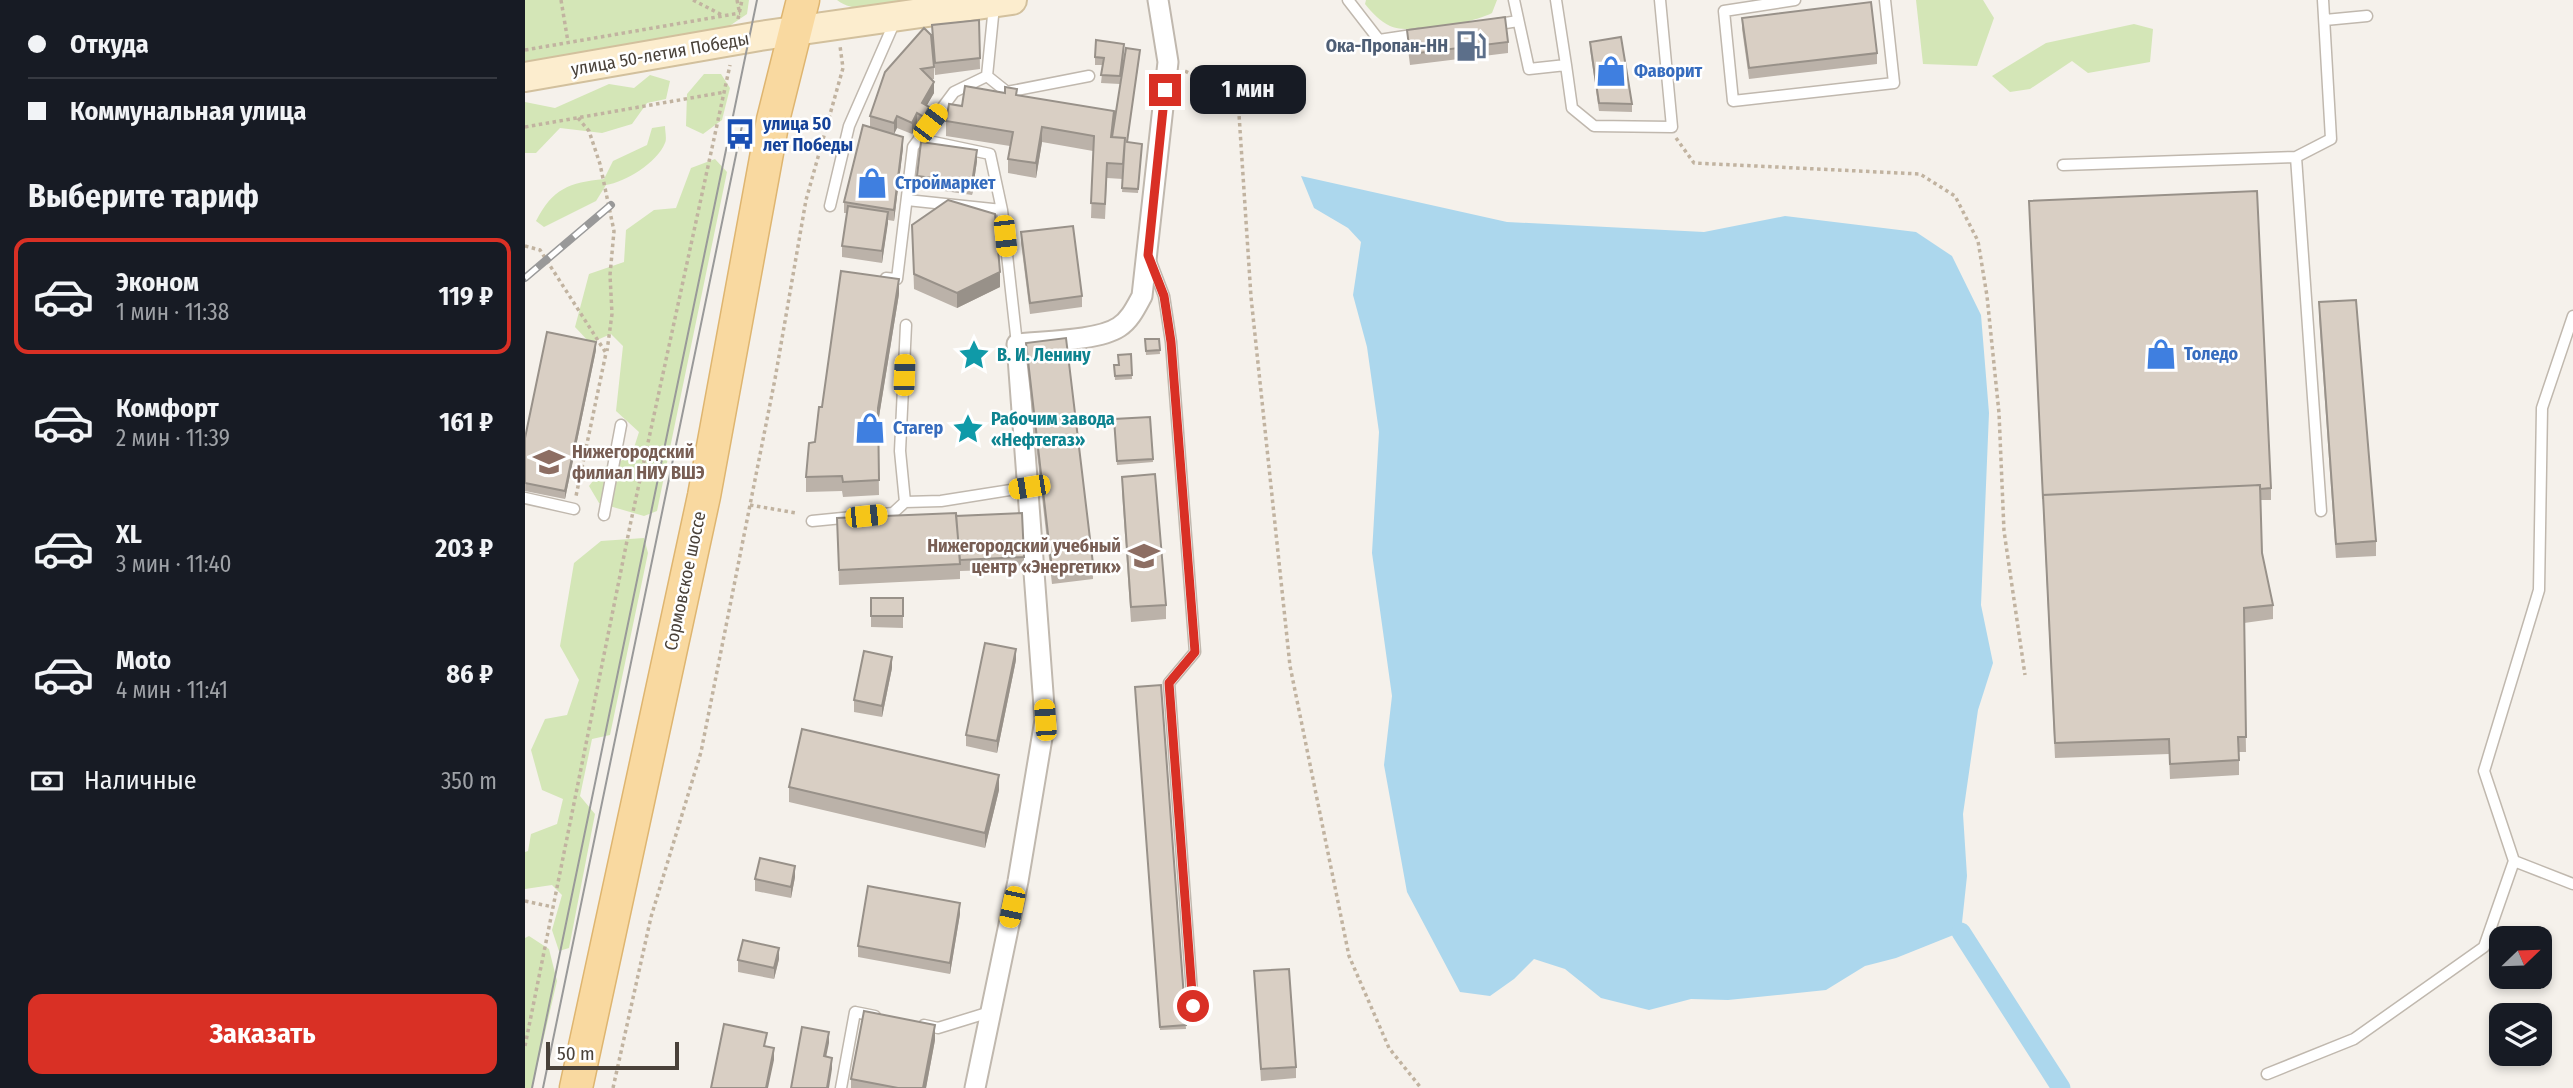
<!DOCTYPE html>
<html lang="ru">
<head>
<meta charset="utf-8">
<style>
  :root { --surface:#171b24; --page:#20242c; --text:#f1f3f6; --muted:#9ea1a6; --line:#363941; --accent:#d93025 }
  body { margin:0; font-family:"Fira Sans Condensed",sans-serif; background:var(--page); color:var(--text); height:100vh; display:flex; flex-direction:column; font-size:26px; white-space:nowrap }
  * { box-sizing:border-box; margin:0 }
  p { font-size:23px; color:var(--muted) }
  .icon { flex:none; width:38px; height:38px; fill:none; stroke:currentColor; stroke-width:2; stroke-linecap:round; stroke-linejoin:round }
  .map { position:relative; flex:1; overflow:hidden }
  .details { display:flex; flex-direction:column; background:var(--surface); width:525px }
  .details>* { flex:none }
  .guide { display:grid; align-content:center; height:154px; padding:0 28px; background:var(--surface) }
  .needle { width:46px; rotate:67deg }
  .tools { position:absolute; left:1964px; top:926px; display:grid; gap:14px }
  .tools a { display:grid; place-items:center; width:63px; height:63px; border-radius:14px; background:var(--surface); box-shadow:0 4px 10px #0003; font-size:35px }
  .scale { position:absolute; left:21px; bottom:18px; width:133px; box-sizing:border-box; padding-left:7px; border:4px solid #494139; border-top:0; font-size:19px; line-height:24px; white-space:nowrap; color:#494139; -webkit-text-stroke:5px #fff; paint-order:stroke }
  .end { position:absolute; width:32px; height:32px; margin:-16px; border:9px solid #d93025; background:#fff; box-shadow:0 0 0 4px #fff }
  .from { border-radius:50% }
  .bubble { position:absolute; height:49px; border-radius:14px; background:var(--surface); box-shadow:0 4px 10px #0003; font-size:23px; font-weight:700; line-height:49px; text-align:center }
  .car { position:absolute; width:21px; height:42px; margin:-21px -10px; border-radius:9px; box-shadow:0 0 5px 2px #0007; background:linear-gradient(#f5c518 24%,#345 0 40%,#f5c518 0 76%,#345 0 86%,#f5c518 0) }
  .guide b { display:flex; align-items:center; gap:24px; height:66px; font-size:26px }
  .guide b+b { border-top:2px solid var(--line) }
  .guide i { width:18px; height:18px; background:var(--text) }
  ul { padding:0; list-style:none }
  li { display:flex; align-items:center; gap:21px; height:116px; margin:0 14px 10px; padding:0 14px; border:4px solid transparent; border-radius:14px }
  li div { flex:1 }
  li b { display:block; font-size:26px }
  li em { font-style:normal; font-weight:700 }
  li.active { border-color:var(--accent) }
  li>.icon { width:63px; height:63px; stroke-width:1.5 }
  h2 { padding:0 28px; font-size:32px; line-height:84px }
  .pay { display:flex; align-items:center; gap:18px; height:77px; padding:0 28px; font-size:26px }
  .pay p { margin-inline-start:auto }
  .cta { display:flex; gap:14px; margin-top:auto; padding:14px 28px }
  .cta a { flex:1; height:80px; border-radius:14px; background:var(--accent); color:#fff; font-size:28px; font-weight:700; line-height:80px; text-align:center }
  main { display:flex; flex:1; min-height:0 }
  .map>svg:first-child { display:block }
  .green { fill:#d4e6b7 }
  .water { fill:#acd7ed }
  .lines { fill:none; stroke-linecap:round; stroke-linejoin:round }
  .canal { stroke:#acd7ed; stroke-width:19 }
  .lane-casing { stroke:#c0b8ae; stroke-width:13 }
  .street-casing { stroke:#c0b8ae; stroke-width:23 }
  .secondary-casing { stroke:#d2c09d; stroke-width:32 }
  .primary-casing { stroke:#deb570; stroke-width:35 }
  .path { stroke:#c1b3a0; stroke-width:3.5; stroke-dasharray:3.5 3.5; stroke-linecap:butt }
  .lane { stroke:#fff; stroke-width:10 }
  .street { stroke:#fff; stroke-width:19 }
  .secondary { stroke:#fcedce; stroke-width:28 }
  .primary { stroke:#f9d9a0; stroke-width:32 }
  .tram { stroke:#999; stroke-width:2 }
  .rail-casing { stroke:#999; stroke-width:8 }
  .rail { stroke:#fff; stroke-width:5; stroke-dasharray:16; stroke-linecap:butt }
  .wall { fill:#bbb2a9 }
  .shaded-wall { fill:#989189 }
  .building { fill:#d9cfc4; stroke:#989189; stroke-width:2 }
  .route { stroke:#d93025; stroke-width:9 }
  .labels { text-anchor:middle; stroke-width:5; stroke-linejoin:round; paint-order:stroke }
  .service-label { font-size:18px; font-weight:bold; fill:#4e5e75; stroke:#fff; text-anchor:end }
  .street-label { font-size:18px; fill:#494139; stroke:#fff }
  .shop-label { font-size:18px; font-weight:bold; fill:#366cbe; stroke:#fff; text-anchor:start }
  .transit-label { font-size:18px; font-weight:bold; fill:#164399; stroke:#fff; text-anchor:start }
  .culture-label { font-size:18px; font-weight:bold; fill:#0d838f; stroke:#fff; text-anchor:start }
  .education-label { font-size:18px; font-weight:bold; fill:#785e54; stroke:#fff; text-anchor:start }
</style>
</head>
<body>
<main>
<section class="details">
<div class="guide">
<b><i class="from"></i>Откуда</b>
<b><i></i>Коммунальная улица</b>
</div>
<h2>Выберите тариф</h2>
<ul>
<li class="active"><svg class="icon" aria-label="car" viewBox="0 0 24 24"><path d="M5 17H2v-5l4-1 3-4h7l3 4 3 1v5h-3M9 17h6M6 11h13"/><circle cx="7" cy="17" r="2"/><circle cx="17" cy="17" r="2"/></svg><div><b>Эконом</b><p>1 мин · 11:38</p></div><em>119 ₽</em></li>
<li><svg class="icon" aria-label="car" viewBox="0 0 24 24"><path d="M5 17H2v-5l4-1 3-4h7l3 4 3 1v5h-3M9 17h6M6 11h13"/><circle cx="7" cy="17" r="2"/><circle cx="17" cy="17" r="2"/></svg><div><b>Комфорт</b><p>2 мин · 11:39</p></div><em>161 ₽</em></li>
<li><svg class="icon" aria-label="car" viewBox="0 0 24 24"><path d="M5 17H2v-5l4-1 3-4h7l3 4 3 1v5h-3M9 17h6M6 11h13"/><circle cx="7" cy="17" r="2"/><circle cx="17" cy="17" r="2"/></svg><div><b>XL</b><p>3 мин · 11:40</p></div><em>203 ₽</em></li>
<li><svg class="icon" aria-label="car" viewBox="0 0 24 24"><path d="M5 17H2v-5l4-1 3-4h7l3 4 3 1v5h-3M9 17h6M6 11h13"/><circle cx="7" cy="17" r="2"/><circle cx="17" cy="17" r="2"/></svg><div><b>Moto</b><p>4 мин · 11:41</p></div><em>86 ₽</em></li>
</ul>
<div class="pay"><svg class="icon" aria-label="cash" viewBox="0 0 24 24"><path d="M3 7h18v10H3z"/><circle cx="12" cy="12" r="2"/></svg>Наличные<p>350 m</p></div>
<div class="cta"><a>Заказать</a></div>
</section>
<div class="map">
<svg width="2048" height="1088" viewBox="0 0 2048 1088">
  <rect width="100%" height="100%" fill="#f5f1eb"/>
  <!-- green -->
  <path class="green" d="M0,0H224L222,14L200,29L0,66Z
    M312,0H377L375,4C354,7 330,14 312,0Z
    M841,0H972L967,13C948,23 885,35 865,26C855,21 847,13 840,4Z
    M1391,0H1458L1469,18L1452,66L1398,64Z
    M1609,24L1628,29L1625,62L1563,73L1547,61L1505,89L1485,92L1467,76L1521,43Z
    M179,74H196L205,88L197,120L178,134L161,126L162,94Z
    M125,75L145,81L141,99L122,103L107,124L77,133L35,128L11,153H0V102L30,108L84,84L109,88Z
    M140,126C140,131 142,139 140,143C132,163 100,182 81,185L71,201L19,227L11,221C28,188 44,183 79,179L88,161L122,145L127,128Z
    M190,159L202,172L132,511L119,516L74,503L64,486L79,467L106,457L114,432L91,411L98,346L86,334L65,343L50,327L64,274L99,262L101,230L129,210L151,208L166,168Z
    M119,538L123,553L85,735L67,739L55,796L70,814L44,948L34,951L27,930L37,895L27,885L0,889V852L3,851L6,834L32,824L38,799L17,790L6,750L20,719L42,715L54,680L35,646L49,563L76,541Z
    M4,936L24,949L32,981L7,1088H0V938Z"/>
  <!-- water -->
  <path class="water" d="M776,176L982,222L1179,232L1260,216L1391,232L1427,256L1456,315L1464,413L1456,605L1468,663L1453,710L1438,814L1442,876L1436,932L1371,958L1340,966L1301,990L1203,1000L1166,999L1124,1010L1076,998L1040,969L1009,959L989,979L965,996L935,992L882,892L859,765L867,696L847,553L854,432L842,347L828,295L836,242L823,228L789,208Z"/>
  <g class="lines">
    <!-- canal -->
    <path class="canal" d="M1436,932L1536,1088"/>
    <defs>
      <path id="lane" d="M823,0L854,40L894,34
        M989,0L1004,69L1041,65L1031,0
        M1270,0L1199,11L1208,101L1369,83L1360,0
        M1800,20L1842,16
        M968,25L993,21
        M1041,65L1047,108L1069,126L1147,127L1135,0
        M462,76L482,92L564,76
        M394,139L465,154L477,210L492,344
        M1538,165L1771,157
        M382,200L477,210
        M305,206L324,126L370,21
        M626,262L639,296L646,342L670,652L644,683L668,1006
        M361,278L372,279L388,147L429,92L462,76L469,6
        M381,325L375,451L380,502L416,501L504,487
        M0,498L49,509
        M1796,511L1771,157L1806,139L1798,0
        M79,515L96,425
        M287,521L368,513L380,502
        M1989,861L2048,884
        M399,1025L413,1028L465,1012
        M1742,1074L1829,1039L1959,947L1989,861L1959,771L2014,590L2017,408L2048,316
        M316,1088L330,1012L350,1016"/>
      <path id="street" d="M450,1088L493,881L520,720L492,344C518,341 573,341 594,327C605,320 611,307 617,296L643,62L633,0"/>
      <path id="secondary" d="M0,77L235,36L487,0"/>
      <path id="primary" d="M51,1088L179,496L248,120L278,0"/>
    </defs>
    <!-- lane casing -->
    <use href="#lane" class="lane-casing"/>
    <!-- street casing -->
    <use href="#street" class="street-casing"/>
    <!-- secondary casing -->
    <use href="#secondary" class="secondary-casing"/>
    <!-- primary casing -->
    <use href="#primary" class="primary-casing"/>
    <!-- path -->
    <path class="path" d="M36,0L43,42
      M168,0L197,15
      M212,0L214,10
      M213,19L217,0
      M0,50L215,13
      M660,71L713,99L726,297L765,666L824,956L864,1048L896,1088
      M53,118L64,131L75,164L89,231L85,275L87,314L82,351
      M0,127L200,92
      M1151,138L1169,163L1395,174L1430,196L1453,241L1462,296L1474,413L1479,531L1500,675
      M0,246L15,250L81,353L51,496
      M225,505L271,513
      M0,901L28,907
      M0,1046L106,521L205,65
      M88,1088L126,917L176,752L250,379L281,200L318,68L315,46"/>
    <!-- lane -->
    <use href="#lane" class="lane"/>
    <!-- street -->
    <use href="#street" class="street"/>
    <!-- secondary -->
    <use href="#secondary" class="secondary"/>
    <!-- primary -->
    <use href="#primary" class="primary"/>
    <!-- tram -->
    <path class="tram" d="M7,1088L232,0
      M18,1088L218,121"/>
    <defs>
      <path id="rail" d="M0,278L86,205"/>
    </defs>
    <!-- rail casing -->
    <use href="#rail" class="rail-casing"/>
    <!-- rail -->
    <use href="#rail" class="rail"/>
  </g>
  <!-- wall -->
  <path class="wall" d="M1217,18L1352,53V64L1224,79L1217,29Z
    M454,20L455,69L410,75L407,25Z
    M882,30L983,42V53L885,65L882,41Z
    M1065,42L1107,104V112L1074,111L1065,49Z
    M599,51L595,84L576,83L578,65H570V57Z
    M615,54L602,142L617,144L613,193L597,192L598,179L582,178L580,219L566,218L568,151L517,142L511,178L483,173V159L485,146L421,136V121L437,106L492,95L589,126Z
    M409,67V79H406L409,93L401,106L404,119L399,128L392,125L387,134L372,128L369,134L345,127V116L360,72Z
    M378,148L369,221L363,220L357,263L317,257V246L322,213H319V202Z
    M452,161L447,195L392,187V176Z
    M1504,212L1746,488V500H1735L1737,553L1748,605V619L1719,623L1721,752H1714V775L1645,779L1644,754L1530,758Z
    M387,225L475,287L432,308L389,289Z
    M496,232L557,296V307L505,314L496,243Z
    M374,294L353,422L354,495L318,497L317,491L281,492V477L297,407Z
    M1794,302L1851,541V556L1811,558L1794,317Z
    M620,339H634L635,354L621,355Z
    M501,343L568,564V579L527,584L501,358Z
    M71,350L40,499L0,491V438Z
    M606,354L607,379L590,380L589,365H593Z
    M625,417L628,462L592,465L589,419Z
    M597,477L641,605V619L606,622L597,492Z
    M431,516L499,557V569L435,571V569V579L314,585L312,518Z
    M346,598H378V628L346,627Z
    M491,660L472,753L441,746V735Z
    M367,668L357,717L329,712V700Z
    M636,685L661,1029L635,1030L610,687Z
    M264,787L474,790L460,848L264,802Z
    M270,877L266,898L230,891V879Z
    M435,914L425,974L333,957V946Z
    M254,959L249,979L213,972V960Z
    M729,971L771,1067V1078L736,1081Z
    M410,1040L401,1088H326V1079Z"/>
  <!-- shaded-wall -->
  <path class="shaded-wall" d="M409,82V93L397,114V103Z
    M404,107V119L399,128V117Z
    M392,113V125L387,134V123Z
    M372,116V128L369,134V123Z
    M517,127V142L511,178V163Z
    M378,137V148L369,221V210Z
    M452,150V161L447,195V183Z
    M363,212V223L357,263V251Z
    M475,272V287L432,308V293Z
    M374,279V294L353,423V408Z
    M71,342V350L40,499V491Z
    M491,649V660L472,753V741Z
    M367,657V668L357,717V706Z
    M474,775V790L460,848V833Z
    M270,866V877L266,898V887Z
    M435,903V914L425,974V963Z
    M254,948V959L249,979V968Z
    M410,1025V1040L401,1088H398Z
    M304,1032V1043L299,1067V1056Z
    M249,1048V1060L243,1088H241Z
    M307,1058V1069L304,1088H302Z"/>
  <!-- building -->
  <path class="building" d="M1346,2L1352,53L1224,68L1217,18Z
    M980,17L983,42L885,54L882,30Z
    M454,20L455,58L410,63L407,25Z
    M399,28L406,35L409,67L396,69L409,82L397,103L404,107L399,117L392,113L387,123L372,116L369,123L345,116L360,72Z
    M1096,37L1107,104L1074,103L1065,42Z
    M571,40L599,44L595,76L576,75L579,58L570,57Z
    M601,48L615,50L602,142L617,144L613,189L597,188L600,138L587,137Z
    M440,86L480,93V87L492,89L491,95L589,111L586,137L600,138L598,164L582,163L580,204L566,203L569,136L517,127L511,163L483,159L488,132L421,121L424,104L437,106Z
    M338,125L378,137L369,210L319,202Z
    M396,142L452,150L447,183L392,176Z
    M1732,191L1746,488L1735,489V485L1518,495V499L1504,201Z
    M423,200L470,214L475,272L432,293L389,274L387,225Z
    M323,206L363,212L357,251L317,246Z
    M548,226L557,296L505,303L496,232Z
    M316,271L374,279L353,408L354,480L318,482L317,476L281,477L284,443L290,442L294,407H297Z
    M1831,300L1851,541L1811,544L1794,302Z
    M22,332L71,342L40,491L0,483V438Z
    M541,338L568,564L527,569L501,343Z
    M620,339H634L635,350L621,351Z
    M606,354L607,375L590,376L589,365H594L593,355Z
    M625,417L628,459L592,461L589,419Z
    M630,474L641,605L606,607L597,477Z
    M1735,485L1737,553L1748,605L1719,608L1721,737H1713L1714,760L1645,764L1644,739L1530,743L1518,495Z
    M431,513L435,564L314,570L312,518Z
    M497,513L499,557L435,560L431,516Z
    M346,598H378V616H346Z
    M460,643L491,649L472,741L441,735Z
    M339,651L367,657L357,706L329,700Z
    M636,685L661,1025L635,1027L610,687Z
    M277,729L474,775L460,833L264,787Z
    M235,858L270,866L266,887L230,879Z
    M343,886L435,903L425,963L333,946Z
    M218,940L254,948L249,968L213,960Z
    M764,969L771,1067L736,1069L729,971Z
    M339,1011L410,1025L398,1088H373L326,1079Z
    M199,1024L242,1033L239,1046L249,1048L241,1088H186Z
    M277,1027L304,1032L299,1056L307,1058L302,1088H266Z"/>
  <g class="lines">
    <!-- route -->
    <path class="route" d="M640,90L623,255L639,296L646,342L670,652L644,683L668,1006"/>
  </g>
  <!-- icons -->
  <defs>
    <symbol id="fuel-bare" viewBox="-9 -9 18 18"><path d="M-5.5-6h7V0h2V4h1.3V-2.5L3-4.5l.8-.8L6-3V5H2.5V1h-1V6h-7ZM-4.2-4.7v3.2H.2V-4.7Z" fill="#5c6f8a" stroke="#fff" stroke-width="2.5" paint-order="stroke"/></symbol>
    <symbol id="shop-bare" viewBox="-9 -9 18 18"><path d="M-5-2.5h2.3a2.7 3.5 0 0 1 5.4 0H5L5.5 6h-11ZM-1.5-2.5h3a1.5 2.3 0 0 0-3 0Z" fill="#3f7fe0" stroke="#fff" stroke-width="2.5" paint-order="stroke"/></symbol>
    <symbol id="bus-bare" viewBox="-9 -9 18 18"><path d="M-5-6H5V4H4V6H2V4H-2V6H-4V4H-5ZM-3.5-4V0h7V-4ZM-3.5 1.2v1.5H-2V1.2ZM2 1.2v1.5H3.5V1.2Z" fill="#1a4fb4" stroke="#fff" stroke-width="2.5" paint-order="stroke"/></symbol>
    <symbol id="sight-bare" viewBox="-9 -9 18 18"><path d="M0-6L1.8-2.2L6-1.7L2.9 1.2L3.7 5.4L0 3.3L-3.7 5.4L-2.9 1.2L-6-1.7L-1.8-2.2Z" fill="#0f9aa8" stroke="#fff" stroke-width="2.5" paint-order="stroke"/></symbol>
    <symbol id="university-bare" viewBox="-9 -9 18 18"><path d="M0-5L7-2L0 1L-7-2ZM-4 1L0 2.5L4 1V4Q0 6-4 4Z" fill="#8d6e63" stroke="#fff" stroke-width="2.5" paint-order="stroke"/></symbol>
  </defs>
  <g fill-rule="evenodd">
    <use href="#fuel-bare" x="924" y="24" width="44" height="44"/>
    <use href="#shop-bare" x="1064" y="49" width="44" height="44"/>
    <use href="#bus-bare" x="193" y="112" width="44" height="44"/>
    <use href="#shop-bare" x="325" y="161" width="44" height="44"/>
    <use href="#shop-bare" x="1614" y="332" width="44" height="44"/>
    <use href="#sight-bare" x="427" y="333" width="44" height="44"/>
    <use href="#shop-bare" x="323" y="406" width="44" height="44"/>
    <use href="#sight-bare" x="421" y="407" width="44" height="44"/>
    <use href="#university-bare" x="2" y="440" width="44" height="44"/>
    <use href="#university-bare" x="597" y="534" width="44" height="44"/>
  </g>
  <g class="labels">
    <!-- service labels -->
    <g class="service-label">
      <text x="923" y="52">Ока-Пропан-НН</text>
    </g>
    <!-- street labels -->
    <g class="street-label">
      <text transform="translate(135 54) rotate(-10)" y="6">улица 50-летия Победы</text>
      <text transform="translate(160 581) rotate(-78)" y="6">Сормовское шоссе</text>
    </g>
    <!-- shop labels -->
    <g class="shop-label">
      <text x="1109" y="77">Фаворит</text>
      <text x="370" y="189">Строймаркет</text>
      <text x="1659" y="360">Толедо</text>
      <text x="368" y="434">Стагер</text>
    </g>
    <!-- transit labels -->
    <g class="transit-label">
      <text x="238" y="130">улица 50<tspan x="238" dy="21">лет Победы</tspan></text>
    </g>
    <!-- culture labels -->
    <g class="culture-label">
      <text x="472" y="361">В. И. Ленину</text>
      <text x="466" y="425">Рабочим завода<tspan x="466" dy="21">«Нефтегаз»</tspan></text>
    </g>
    <!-- education labels -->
    <g class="education-label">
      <text x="47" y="458">Нижегородский<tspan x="47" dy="21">филиал НИУ ВШЭ</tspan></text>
      <text x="596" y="552" text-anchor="end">Нижегородский учебный<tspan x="596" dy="21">центр «Энергетик»</tspan></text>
    </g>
  </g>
</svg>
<div class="tools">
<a><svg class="needle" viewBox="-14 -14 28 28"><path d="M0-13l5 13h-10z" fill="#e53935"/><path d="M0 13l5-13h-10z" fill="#9ea1a6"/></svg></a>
<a><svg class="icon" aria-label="layers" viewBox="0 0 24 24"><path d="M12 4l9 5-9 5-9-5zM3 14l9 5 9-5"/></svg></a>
</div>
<div class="scale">50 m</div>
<i class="end from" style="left:668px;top:1006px"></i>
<i class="end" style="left:640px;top:90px"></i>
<div class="bubble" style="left:665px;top:65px;width:116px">1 мин</div>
<i class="car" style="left:405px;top:123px;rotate:37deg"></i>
<i class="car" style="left:480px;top:236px;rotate:174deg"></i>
<i class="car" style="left:379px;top:375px;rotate:2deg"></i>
<i class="car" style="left:504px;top:487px;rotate:261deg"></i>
<i class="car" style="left:341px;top:516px;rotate:84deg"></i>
<i class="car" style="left:520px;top:720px;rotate:356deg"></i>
<i class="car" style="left:487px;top:907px;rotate:192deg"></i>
</div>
</main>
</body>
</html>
